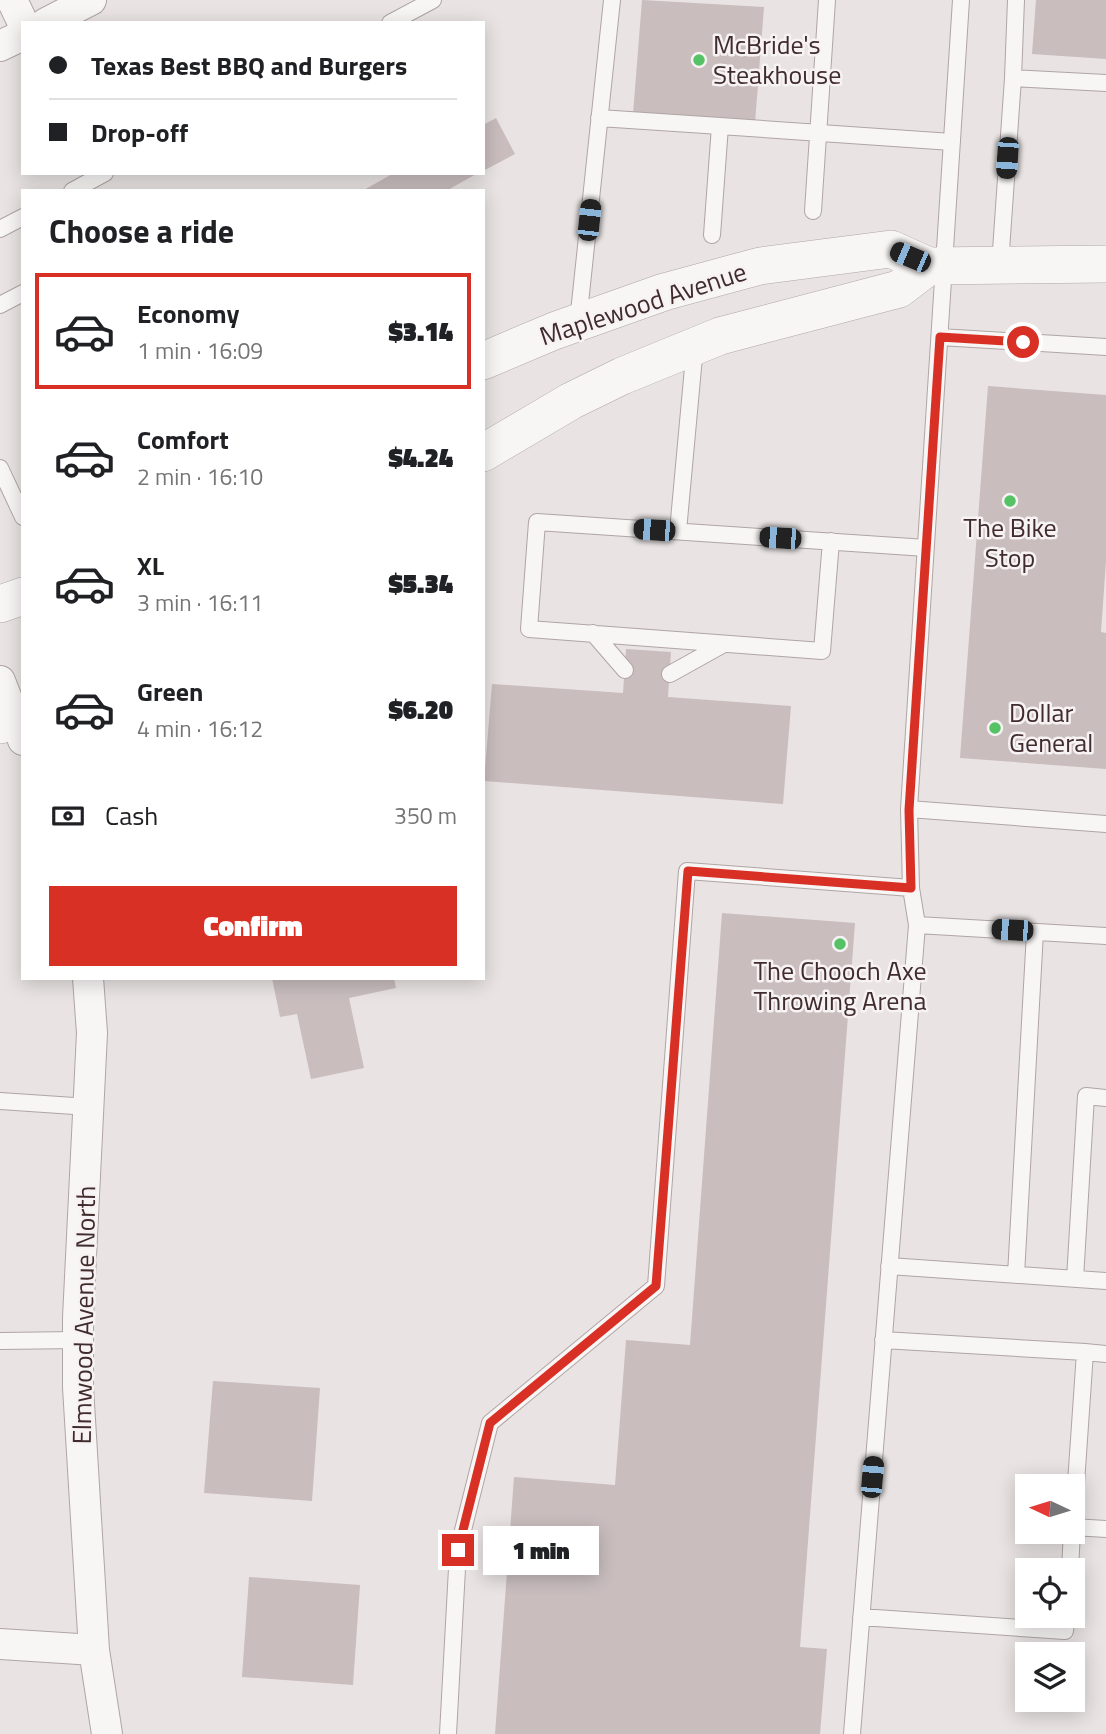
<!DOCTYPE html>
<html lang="en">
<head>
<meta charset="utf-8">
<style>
  :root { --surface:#fff; --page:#f2f2f2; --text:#202124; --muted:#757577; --line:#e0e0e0; --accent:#d93025 }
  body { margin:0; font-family:"Titillium Web",sans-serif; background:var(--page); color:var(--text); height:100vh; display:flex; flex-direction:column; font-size:26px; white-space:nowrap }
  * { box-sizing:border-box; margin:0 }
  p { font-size:23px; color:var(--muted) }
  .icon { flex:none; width:38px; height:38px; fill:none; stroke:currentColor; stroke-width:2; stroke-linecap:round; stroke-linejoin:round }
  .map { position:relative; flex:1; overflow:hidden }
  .panel { position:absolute; left:21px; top:189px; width:464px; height:791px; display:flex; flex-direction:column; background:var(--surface); border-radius:0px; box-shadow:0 4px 18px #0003 }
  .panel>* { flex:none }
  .banner { position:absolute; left:21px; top:21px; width:464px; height:154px; border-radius:0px; box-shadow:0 4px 18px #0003; display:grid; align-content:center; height:154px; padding:0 28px; background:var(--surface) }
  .needle { width:46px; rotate:274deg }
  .fabs { position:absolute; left:1015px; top:1474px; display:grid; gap:14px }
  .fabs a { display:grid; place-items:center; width:70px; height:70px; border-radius:0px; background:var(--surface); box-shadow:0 4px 18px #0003; font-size:35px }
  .end { position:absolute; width:32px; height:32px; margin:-16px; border:9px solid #d93025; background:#fff; box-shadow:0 0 0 4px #fff }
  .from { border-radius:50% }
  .bubble { position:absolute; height:49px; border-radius:0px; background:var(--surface); box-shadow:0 4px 18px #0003; font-size:23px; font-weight:800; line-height:49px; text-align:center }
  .car { position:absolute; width:21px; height:42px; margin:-21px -10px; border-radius:9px; box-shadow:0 0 5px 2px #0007; background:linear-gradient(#222 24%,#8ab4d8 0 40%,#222 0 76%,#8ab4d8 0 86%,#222 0) }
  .banner b { display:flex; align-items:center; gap:24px; height:66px; font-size:26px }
  .banner b+b { border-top:2px solid var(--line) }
  .banner i { width:18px; height:18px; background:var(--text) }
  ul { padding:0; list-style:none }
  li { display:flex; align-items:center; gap:21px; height:116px; margin:0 14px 10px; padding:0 14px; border:4px solid transparent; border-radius:0px }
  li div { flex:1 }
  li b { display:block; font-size:26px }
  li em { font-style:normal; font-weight:800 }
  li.current { border-color:var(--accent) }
  li>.icon { width:63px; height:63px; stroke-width:1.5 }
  h2 { padding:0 28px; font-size:32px; line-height:84px }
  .pay { display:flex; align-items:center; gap:18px; height:77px; padding:0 28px; font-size:26px }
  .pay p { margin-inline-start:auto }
  .cta { display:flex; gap:14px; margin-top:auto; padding:14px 28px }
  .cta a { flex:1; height:80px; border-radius:0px; background:var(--accent); color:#fff; font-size:28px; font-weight:800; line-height:80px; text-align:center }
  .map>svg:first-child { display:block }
  .building { fill:#c9bdbe }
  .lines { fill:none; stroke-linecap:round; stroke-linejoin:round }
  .service-casing { stroke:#b0a5a5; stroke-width:18 }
  .minor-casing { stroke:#b0a5a5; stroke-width:32 }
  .tertiary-casing { stroke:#b0a5a5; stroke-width:38 }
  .service { stroke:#f8f5f5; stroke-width:16 }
  .minor { stroke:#f8f5f5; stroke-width:30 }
  .tertiary { stroke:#f8f5f5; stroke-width:37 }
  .route { stroke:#d93025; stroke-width:9 }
  .poi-dot { fill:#55c265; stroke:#f7f2f3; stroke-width:2.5 }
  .labels { text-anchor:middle; stroke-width:5; stroke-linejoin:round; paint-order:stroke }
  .poi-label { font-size:26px; fill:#402c2d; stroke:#f7f2f3; text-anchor:start }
  .street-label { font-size:26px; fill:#402c2d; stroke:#f7f2f3 }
</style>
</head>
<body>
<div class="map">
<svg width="1106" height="1734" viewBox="0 0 1106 1734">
  <rect width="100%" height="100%" fill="#e9e3e3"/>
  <!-- building -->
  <path class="building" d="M642,0L764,7L755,123L633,114Z
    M1036,0H1106V59L1032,54Z
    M496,118L515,154L483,171V125Z
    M394,173H478L446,191H362Z
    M988,386L1106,395V561L1101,632L1106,633V769L960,758Z
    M626,649L671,652L668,697L791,706L783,804L484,781L492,684L623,693Z
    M722,913L855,923L800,1647L827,1649L820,1734H495L514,1477L615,1485L626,1340L690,1345Z
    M272,978H394L396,988L349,998L364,1068L311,1079L297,1014L280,1017Z
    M213,1381L320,1388L312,1501L204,1493Z
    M249,1577L360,1585L353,1685L242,1677Z"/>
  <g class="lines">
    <defs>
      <path id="service" d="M390,23L433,0
        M1013,78L1016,0
        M599,118L720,126
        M72,191L105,173
        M813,211L827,0
        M0,229L23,217
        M712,235L720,126L952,142
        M1000,265L1013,78L1106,83
        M0,305L23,293
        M578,322L612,0
        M940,337L1106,347
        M0,468L23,517
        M678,531L695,346
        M831,541L822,651L529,629L537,522L926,548
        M593,633L625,670
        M670,674L724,644
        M909,809L961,0
        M911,888L909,809L1106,824
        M917,925L1106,936
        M0,1101L89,1107
        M889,1266L1106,1281
        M1016,1275L1035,932
        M1075,1279L1086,1096L1106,1098
        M883,1340L1085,1352L1073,1527
        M0,1341L78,1340
        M1085,1352L1106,1354
        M1073,1527L1106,1529
        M1070,1570L1072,1531
        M861,1617L1065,1631L1067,1615
        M448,1734L458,1550L490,1423L656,1286L687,871L911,888L917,925L852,1734"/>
      <path id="minor" d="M12,0L23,23
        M46,23L91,0
        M0,46L23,35
        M0,681L23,740
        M88,978L92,1033L78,1318V1387L94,1650L107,1734
        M0,1644L94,1650"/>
      <path id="tertiary" d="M483,361L554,331L664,292L760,266L891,249L929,266L1106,264
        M483,453L571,401L622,376L720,336L899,289L929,266
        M0,604L23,596
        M0,725L23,717"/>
    </defs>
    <!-- service casing -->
    <use href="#service" class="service-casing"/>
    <!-- minor casing -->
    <use href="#minor" class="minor-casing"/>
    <!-- tertiary casing -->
    <use href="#tertiary" class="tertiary-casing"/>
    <!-- service -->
    <use href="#service" class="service"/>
    <!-- minor -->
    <use href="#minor" class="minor"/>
    <!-- tertiary -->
    <use href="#tertiary" class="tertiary"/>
  </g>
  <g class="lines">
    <!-- route -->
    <path class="route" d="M458,1550L490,1423L656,1286L688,871L911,888L909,810L940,337L1023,342"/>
  </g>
  <!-- markers -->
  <g class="poi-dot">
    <circle cx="699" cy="60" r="7"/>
    <circle cx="1010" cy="501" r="7"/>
    <circle cx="995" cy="728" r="7"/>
    <circle cx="840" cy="944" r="7"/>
  </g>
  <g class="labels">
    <!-- poi labels -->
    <g class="poi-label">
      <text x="713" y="54">McBride's<tspan x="713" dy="30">Steakhouse</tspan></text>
      <text x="1010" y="537" text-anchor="middle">The Bike<tspan x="1010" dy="30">Stop</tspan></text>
      <text x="1009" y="722">Dollar<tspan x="1009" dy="30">General</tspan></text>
      <text x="840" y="980" text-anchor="middle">The Chooch Axe<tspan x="840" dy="30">Throwing Arena</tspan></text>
    </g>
    <!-- street labels -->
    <g class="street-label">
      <text transform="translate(643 304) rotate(-18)" y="9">Maplewood Avenue</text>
      <text transform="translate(84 1315) rotate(-89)" y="9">Elmwood Avenue North</text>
    </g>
  </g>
</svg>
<div class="fabs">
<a><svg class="needle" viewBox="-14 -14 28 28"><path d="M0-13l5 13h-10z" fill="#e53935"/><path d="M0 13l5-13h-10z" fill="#757577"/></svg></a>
<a><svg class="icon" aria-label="locate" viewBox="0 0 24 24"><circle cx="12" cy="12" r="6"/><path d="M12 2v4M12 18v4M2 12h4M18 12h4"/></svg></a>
<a><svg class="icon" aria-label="layers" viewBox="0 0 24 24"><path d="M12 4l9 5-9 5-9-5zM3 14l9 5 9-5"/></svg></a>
</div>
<i class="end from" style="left:1023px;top:342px"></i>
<i class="end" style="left:458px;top:1550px"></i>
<div class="bubble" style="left:483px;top:1526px;width:116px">1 min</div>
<i class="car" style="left:1007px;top:158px;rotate:184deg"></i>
<i class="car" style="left:589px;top:220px;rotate:6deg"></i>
<i class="car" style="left:910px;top:257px;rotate:293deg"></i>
<i class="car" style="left:654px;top:530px;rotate:274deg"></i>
<i class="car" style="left:780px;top:538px;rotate:274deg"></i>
<i class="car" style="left:1012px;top:930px;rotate:273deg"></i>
<i class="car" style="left:872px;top:1477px;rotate:5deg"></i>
<div class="banner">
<b><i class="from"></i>Texas Best BBQ and Burgers</b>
<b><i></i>Drop-off</b>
</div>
<section class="panel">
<h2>Choose a ride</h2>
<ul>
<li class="current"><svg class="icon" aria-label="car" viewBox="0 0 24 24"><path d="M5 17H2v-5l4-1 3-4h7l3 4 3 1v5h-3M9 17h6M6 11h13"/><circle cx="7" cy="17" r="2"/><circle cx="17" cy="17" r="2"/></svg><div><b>Economy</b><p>1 min · 16:09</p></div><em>$3.14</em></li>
<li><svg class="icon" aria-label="car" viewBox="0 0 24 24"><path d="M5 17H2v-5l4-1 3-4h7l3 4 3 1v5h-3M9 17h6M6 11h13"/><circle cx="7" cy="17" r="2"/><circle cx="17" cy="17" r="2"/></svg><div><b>Comfort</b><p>2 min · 16:10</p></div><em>$4.24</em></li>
<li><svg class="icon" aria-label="car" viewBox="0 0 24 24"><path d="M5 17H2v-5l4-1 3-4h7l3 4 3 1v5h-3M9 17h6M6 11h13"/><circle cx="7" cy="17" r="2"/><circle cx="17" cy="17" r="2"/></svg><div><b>XL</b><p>3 min · 16:11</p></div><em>$5.34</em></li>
<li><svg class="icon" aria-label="car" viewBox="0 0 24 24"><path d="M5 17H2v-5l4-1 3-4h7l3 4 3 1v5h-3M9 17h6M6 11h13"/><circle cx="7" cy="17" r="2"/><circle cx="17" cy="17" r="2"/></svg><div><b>Green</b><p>4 min · 16:12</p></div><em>$6.20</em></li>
</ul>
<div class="pay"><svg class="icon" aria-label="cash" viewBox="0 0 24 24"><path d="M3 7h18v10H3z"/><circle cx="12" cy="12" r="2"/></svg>Cash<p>350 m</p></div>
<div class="cta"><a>Confirm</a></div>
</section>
</div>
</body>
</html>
